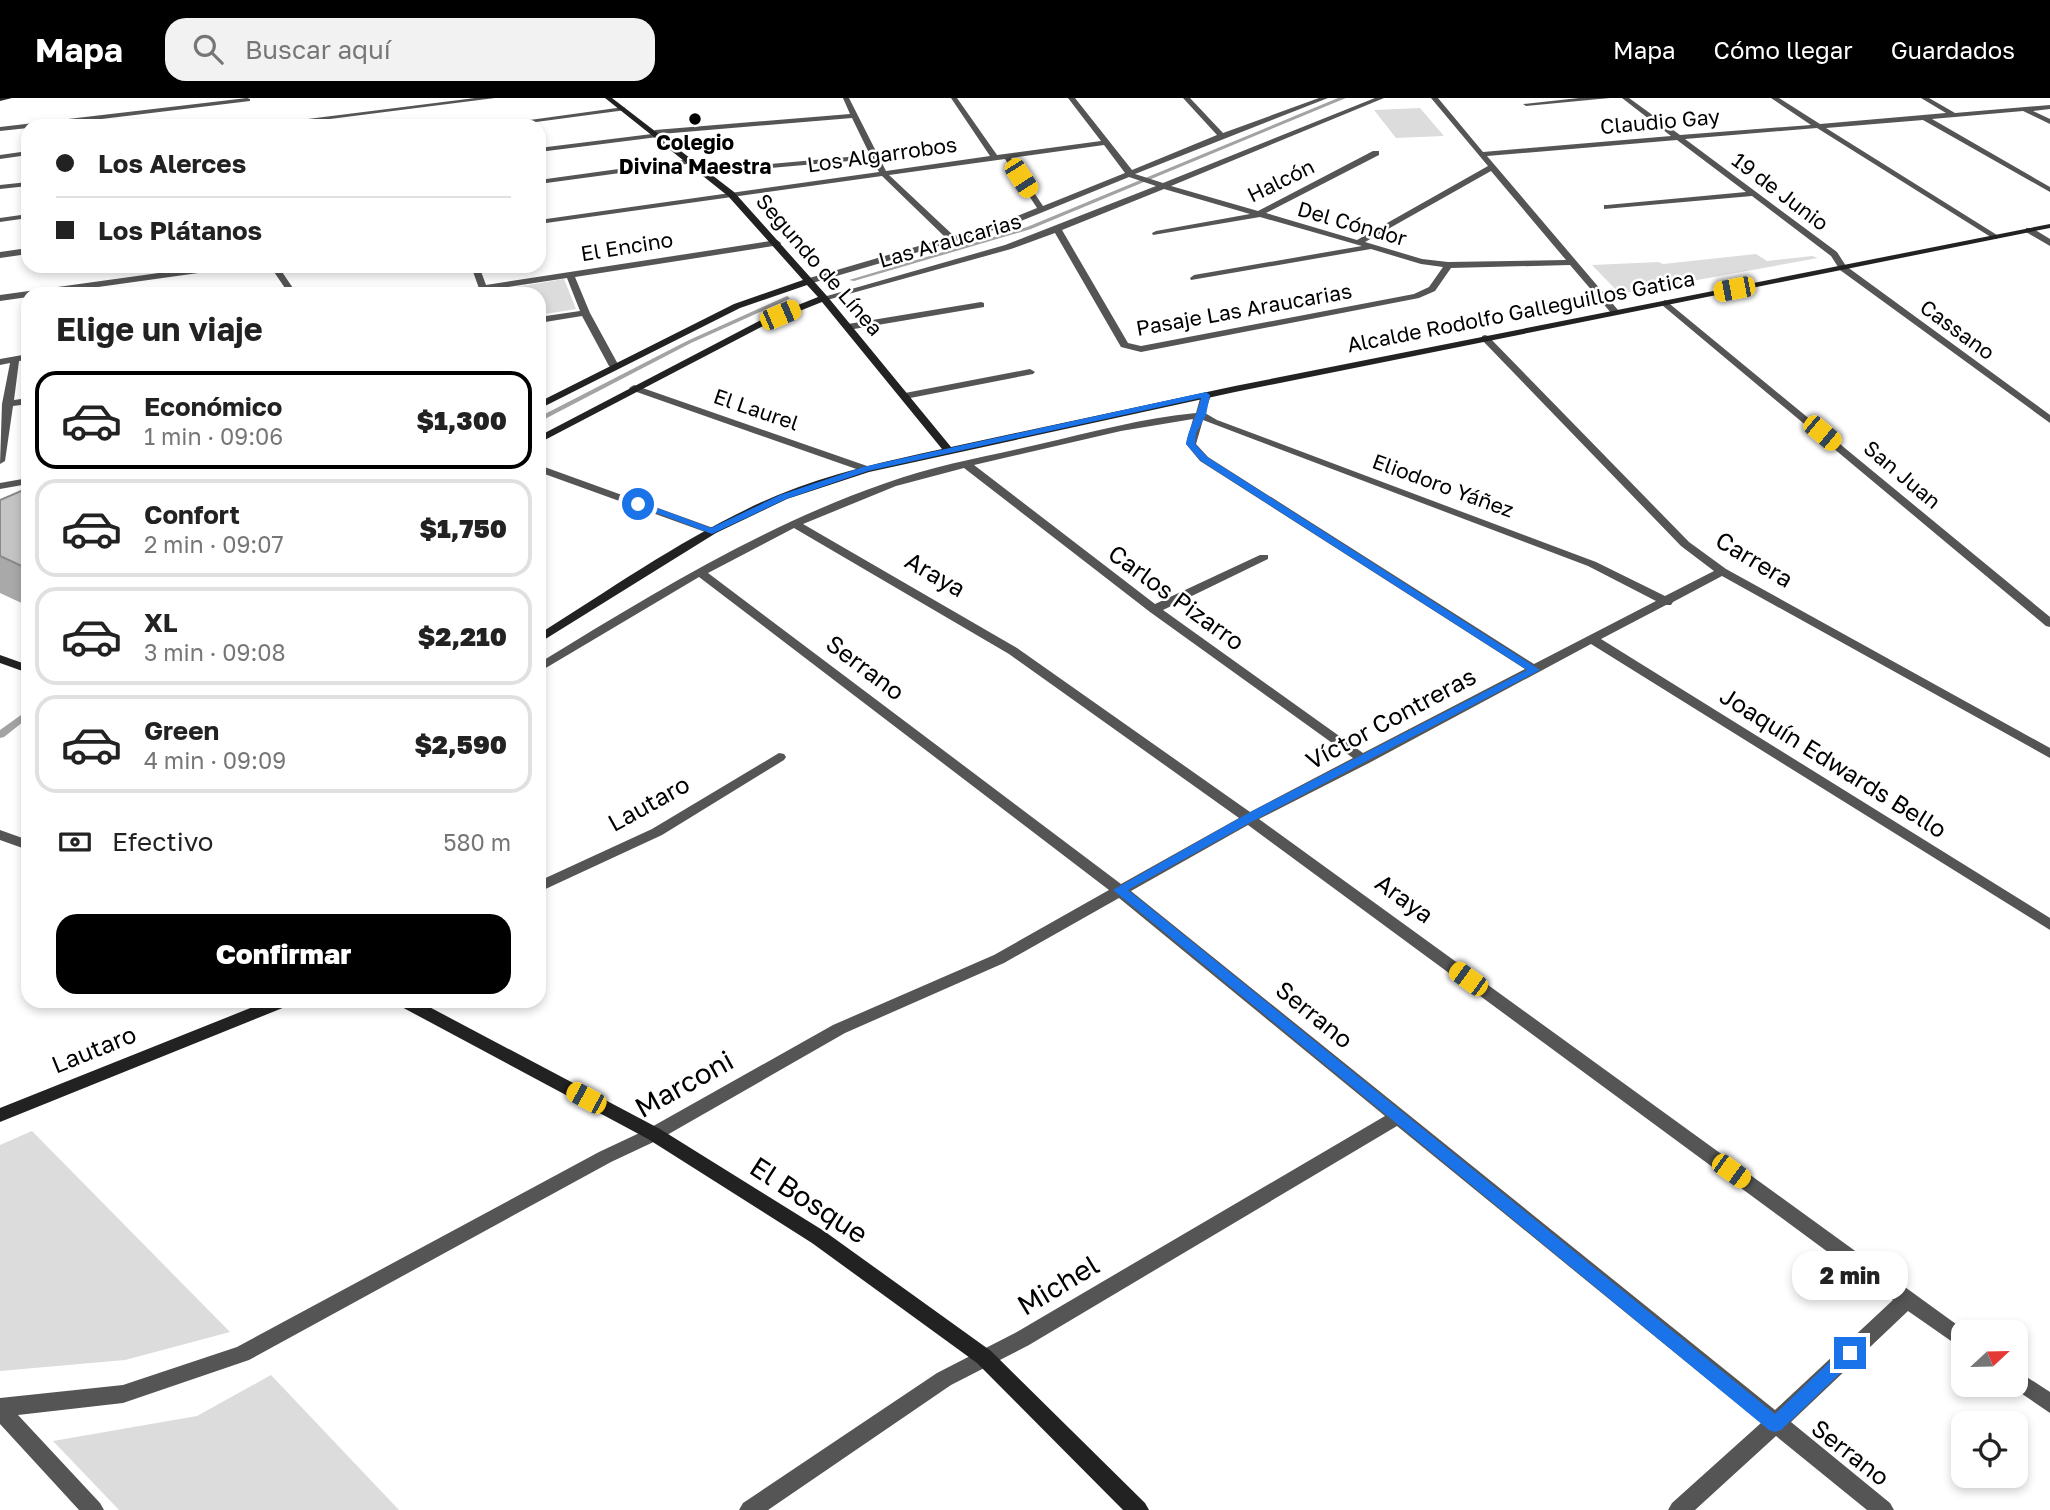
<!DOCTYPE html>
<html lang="es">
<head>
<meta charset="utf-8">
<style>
  :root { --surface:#fff; --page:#f2f2f2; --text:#222; --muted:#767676; --line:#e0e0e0; --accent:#000 }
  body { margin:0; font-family:"Golos Text",sans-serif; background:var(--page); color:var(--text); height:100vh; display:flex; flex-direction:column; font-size:26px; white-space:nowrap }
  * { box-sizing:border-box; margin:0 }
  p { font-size:23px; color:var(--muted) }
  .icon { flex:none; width:38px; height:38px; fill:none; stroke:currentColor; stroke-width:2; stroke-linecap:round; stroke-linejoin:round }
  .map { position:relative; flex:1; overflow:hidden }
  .side { position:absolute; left:21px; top:189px; width:525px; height:721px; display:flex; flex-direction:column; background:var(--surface); border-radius:21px; box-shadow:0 4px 10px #0003 }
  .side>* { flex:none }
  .guide { position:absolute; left:21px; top:21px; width:525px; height:154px; border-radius:21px; box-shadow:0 4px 10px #0003; display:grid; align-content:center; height:154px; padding:0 35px; background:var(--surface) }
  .needle { width:46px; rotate:68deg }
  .fabs { position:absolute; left:1951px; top:1222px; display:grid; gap:14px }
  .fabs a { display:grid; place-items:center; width:77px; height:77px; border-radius:14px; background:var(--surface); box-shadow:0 4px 10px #0003; font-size:35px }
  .end { position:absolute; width:32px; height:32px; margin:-16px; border:9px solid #1a73e8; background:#fff; box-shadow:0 0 0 4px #fff }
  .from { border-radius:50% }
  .bubble { position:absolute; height:49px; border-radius:21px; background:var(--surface); box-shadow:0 4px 10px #0003; font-size:23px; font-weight:800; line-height:49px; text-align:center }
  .car { position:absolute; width:21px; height:42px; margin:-21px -10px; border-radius:9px; box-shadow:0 0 5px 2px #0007; background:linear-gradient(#f5c518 24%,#345 0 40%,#f5c518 0 76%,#345 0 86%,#f5c518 0) }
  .guide b { display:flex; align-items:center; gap:24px; height:66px; font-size:26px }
  .guide b+b { border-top:2px solid var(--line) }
  .guide i { width:18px; height:18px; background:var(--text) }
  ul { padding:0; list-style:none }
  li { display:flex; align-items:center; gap:21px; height:98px; margin:0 14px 10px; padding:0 21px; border:4px solid var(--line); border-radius:21px }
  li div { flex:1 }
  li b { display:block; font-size:26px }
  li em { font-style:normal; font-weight:800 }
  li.on { border-color:var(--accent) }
  li>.icon { width:63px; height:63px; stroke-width:1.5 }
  h2 { padding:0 35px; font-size:32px; line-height:84px }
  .pay { display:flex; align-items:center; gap:18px; height:77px; padding:0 35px; font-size:26px }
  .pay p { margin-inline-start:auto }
  .cta { display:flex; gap:14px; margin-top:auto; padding:14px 35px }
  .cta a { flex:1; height:80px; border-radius:21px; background:var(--accent); color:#fff; font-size:28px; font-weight:800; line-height:80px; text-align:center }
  header { display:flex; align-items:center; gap:42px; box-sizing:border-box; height:98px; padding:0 35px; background:var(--accent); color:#fff }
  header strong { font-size:33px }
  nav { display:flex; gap:38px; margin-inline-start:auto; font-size:24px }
  .search { width:490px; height:63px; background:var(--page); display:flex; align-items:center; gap:18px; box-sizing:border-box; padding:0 24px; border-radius:21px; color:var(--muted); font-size:26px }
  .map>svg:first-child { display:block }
  .green { fill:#dcdcdc }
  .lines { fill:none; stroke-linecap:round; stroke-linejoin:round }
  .stream { fill:#a3a3a3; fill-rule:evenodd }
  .street { fill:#555; fill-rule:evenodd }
  .secondary { fill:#222; fill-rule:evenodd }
  .wall { fill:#a9a9a9 }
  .building { fill:#c4c4c4; stroke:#898989; stroke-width:2 }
  .route { fill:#1a73e8 }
  .poi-dot { fill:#000; stroke:#fff; stroke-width:2.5 }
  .labels { text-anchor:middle; stroke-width:5; stroke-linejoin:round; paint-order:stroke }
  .far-street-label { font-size:21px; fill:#000; stroke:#fff }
  .far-poi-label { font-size:21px; font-weight:bold; fill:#000; stroke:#fff }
  .street-label { font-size:24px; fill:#000; stroke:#fff }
  .near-street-label { font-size:28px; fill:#000; stroke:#fff }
</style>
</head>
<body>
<header>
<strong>Mapa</strong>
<div class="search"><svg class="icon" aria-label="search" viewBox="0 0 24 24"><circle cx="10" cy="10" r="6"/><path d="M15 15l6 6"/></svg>Buscar aquí</div>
<nav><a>Mapa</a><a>Cómo llegar</a><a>Guardados</a></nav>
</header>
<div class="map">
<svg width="2050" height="1412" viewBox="0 0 2050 1412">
  <rect width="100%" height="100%" fill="#fff"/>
  <!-- green -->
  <path class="green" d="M1420,10L1444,38L1396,40L1374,12Z
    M1756,156L1767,163L1812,158L1818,160L1620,196L1592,167L1659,164L1663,166Z
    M564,181L576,211L539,217V196H500L498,192Z
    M32,1033L230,1234L125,1262L0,1273V1047Z
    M271,1277L399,1412H119L53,1343L197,1318Z"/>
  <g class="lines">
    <!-- stream -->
    <path class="stream" d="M1338,0H1346L1031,131L854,183L849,182L1027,129Z
      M787,198L790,200L789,201L691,245L539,324V319L687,243Z
      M28,612V620L4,639L0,640V632Z"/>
    <!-- street -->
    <path class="street" d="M247,0L250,1V3L44,28H28V30L0,33V29Z
      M475,0H495L275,28H253Z
      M843,0H849L886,73L990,58L951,0H957L997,57L1101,43L1068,0H1075L1132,72L1217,37L1183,0H1190L1223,35L1319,0H1328L1135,76L1163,85L1375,0H1384L1171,88L1258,113L1373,53H1379V57L1266,115L1357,142L1488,68L1431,0H1438L1483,54L1671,38L1622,0H1629L1680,37L1811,27L1771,0H1779L1820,26L1946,15L1921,0H1929L1955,15L2050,7V11L2033,13L2050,21V26L2023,13L1932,21L2050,89V94L1923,22L1826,30L1997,137V141H1994L1817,30L1685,41L1837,154L1846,168L2050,317V325L1840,172L1831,158L1752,98L1604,111V107H1607L1746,94L1677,42L1487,58L1618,212V216H1612L1570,167L1451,170L1435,193L1419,200L1141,254L1121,249L1055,135L1011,151L827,202L820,200L1005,147L1156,88L1129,79L1011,127L809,186L806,185V181L946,140L882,78L539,126V122L879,74L872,61L704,76L700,74L704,72L870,57L852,20L661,36L658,39L539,54V50L652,36L655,32L850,16ZM1104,47L1125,75L1043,108L1011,60ZM1005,61L1037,110L1005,123L954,138L889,77ZM1491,73L1566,162L1448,164L1422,161L1365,144ZM1164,91L1250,116L1156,133L1152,135L1153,137L1260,119L1362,148L1194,177L1190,180L1191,182L1371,151L1421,166L1443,169L1429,189L1414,196L1141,248L1128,245L1062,132Z
      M1579,0H1610L1526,8L1523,6Z
      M624,9L626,12L507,28H486Z
      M28,53V57L0,61V57Z
      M691,61L695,63L694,65L539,86V82Z
      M28,84V88L0,91V87Z
      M28,116V120L0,124V120Z
      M2026,130H2032L2050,141V148L2026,134Z
      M777,142L781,145L780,147L575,179L590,215L619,268L614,271L609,268L582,218L539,225V219L580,213L567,180L488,192L489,196H481L471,168H479L486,187Z
      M28,150V156L0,160V154Z
      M209,168H231L227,171L48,196H28V199L0,203V197Z
      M270,168H278L297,196H289Z
      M1665,202L2050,519V529L2046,528L1662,207L1661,205Z
      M981,204L984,205V209L848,232L843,229L848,226Z
      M1485,237L1488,238L1689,444L1726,471L2050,650V660L1722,478L1673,504L1671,507H1666L1601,541L2050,820V832L1591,546L1369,665L1259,721L1967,1234H1964V1252L1908,1213L1791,1324L1890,1405L1894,1412H1867L1776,1338L1695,1412H1668L1672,1405L1761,1325L1397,1028L1029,1247L951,1287L768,1412H739L743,1405L937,1275L1015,1235L1385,1018L1119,800L1004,865L845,935L660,1041L611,1064L249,1262L123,1305L18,1317L100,1405L104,1412H79L0,1326V1300L123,1287L237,1249L599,1054L648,1031L833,927L994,857L1109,792L699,479L539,574V565C650,497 762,428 886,385C936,367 989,358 1040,346C1092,334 1143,320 1196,315L1201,297L1206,294L1211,297L1205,315L1217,322L1596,464L1665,498L1714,473L1681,448L1482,242V238ZM1193,321L1186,346L1200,363L1525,571L1363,655L1163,512L1268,461V457H1260L1155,506L974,367L1121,333ZM1203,322L1588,468L1656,503L1534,566L1208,359L1196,346ZM964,370L1150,514L1353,660L1250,714L1017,550L803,426L896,388ZM794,430L1009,556L1239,720L1121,786L708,475ZM1248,727L1893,1202L1775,1312L1131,793Z
      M28,256V262L19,263L14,302L28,300V306L13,308L5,363L0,366L2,306L10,265L0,267V261Z
      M1030,271L1035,274L1033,276L905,301L900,298L905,295Z
      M634,287L870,369L871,371L866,374L862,373L631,292L629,290Z
      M539,367L716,431L718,433L716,435H708L539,374Z
      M28,380V386L0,391V385Z
      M779,655L784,656L786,659L784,662L662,737L539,794V783L652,731Z
      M0,732L28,742V752L0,742Z
      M2016,1272L2050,1294V1315L2009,1287L2016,1286Z"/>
    <!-- secondary -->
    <path class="secondary" d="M0,0H12L0,3Z
      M605,0H612L734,94L827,198L951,349L1235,288L2050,126V130L1235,294L869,374L787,401L716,435L539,545V536C617,487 693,433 778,397C831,375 887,363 942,351L822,204L767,226L539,345V338L761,222L818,199L807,187L740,210L539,311V304L734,206L803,182L728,98Z
      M0,557L28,567V575L0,565Z
      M268,903H292L290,907L0,1024V1010Z
      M396,903H418L660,1031L824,1133L991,1253L1145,1405L1149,1412H1123L977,1265L812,1145L648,1041L398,907Z"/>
  </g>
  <!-- wall -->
  <path class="wall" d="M28,390V508L0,495V402Z"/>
  <!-- building -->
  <path class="building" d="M28,390V471L0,458V402Z"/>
  <!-- route -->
  <path class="route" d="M1206,294L1210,297L1206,317L1196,335L1195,346L1207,359L1540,572L1253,723L1128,792L1775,1316L1844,1250L1850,1248L1856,1250L1858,1255L1856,1260L1781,1332L1775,1334L1769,1332L1113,792L1245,717L1527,572L1201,363L1186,346C1188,330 1198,317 1201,300L868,373L786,401L712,436L633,406L641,404L711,430L780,397L863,369Z"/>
  <!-- markers -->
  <circle class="poi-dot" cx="695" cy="21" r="7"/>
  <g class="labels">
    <!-- far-street labels -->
    <g class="far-street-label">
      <text transform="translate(1660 24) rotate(-5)" y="7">Claudio Gay</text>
      <text transform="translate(882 57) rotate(-8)" y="7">Los Algarrobos</text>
      <text transform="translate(1281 83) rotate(-26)" y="7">Halcón</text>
      <text transform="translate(1780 94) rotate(37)" y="7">19 de Junio</text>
      <text transform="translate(1352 126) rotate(16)" y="7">Del Cóndor</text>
      <text transform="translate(950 143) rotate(-16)" y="7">Las Araucarias</text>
      <text transform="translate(627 149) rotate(-9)" y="7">El Encino</text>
      <text transform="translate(819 167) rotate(49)" y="7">Segundo de Línea</text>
      <text transform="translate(1244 212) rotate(-10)" y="7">Pasaje Las Araucarias</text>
      <text transform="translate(1521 214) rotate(-11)" y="7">Alcalde Rodolfo Galleguillos Gatica</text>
      <text transform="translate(1957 232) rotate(36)" y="7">Cassano</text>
      <text transform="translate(756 312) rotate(19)" y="7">El Laurel</text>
      <text transform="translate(1902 377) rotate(40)" y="7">San Juan</text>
      <text transform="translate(1443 388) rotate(20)" y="7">Eliodoro Yáñez</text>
    </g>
    <!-- far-poi labels -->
    <g class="far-poi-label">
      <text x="695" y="52">Colegio<tspan x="695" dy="24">Divina Maestra</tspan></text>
    </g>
    <!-- street labels -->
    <g class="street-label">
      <text transform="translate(1754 462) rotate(31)" y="8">Carrera</text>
      <text transform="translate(935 477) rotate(30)" y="8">Araya</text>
      <text transform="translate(1176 500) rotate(36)" y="8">Carlos Pizarro</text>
      <text transform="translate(865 570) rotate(37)" y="8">Serrano</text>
      <text transform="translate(1391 621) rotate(-28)" y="8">Víctor Contreras</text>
      <text transform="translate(1833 665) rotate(32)" y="8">Joaquín Edwards Bello</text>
      <text transform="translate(649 706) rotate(-29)" y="8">Lautaro</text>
      <text transform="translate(1404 801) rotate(36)" y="8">Araya</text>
      <text transform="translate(1314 917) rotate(39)" y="8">Serrano</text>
      <text transform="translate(94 952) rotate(-22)" y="8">Lautaro</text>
      <text transform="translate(1850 1355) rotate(38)" y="8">Serrano</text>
    </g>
    <!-- near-street labels -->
    <g class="near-street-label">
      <text transform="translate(684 986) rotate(-29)" y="10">Marconi</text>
      <text transform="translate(809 1102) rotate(33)" y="10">El Bosque</text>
      <text transform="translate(1058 1187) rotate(-31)" y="10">Michel</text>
    </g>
  </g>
</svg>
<div class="fabs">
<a><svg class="needle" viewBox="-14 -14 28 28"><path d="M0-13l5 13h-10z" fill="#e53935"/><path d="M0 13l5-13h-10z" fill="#767676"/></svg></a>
<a><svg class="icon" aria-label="locate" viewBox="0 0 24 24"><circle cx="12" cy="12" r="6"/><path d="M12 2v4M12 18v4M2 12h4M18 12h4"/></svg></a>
</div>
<i class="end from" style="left:638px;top:406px"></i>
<i class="end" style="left:1850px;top:1255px"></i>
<div class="bubble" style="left:1792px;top:1153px;width:116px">2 min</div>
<i class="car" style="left:1021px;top:80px;rotate:147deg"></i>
<i class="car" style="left:1734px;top:191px;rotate:259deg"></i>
<i class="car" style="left:780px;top:217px;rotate:67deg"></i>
<i class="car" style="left:1822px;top:335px;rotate:130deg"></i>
<i class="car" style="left:1468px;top:881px;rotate:306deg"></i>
<i class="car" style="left:586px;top:1000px;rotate:298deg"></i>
<i class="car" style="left:1731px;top:1073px;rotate:126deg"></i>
<div class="guide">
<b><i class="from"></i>Los Alerces</b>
<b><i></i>Los Plátanos</b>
</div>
<section class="side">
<h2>Elige un viaje</h2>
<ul>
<li class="on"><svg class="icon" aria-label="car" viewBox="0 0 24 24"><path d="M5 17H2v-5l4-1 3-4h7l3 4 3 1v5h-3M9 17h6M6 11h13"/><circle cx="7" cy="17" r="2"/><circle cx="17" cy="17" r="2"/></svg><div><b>Económico</b><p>1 min · 09:06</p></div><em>$1,300</em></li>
<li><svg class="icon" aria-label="car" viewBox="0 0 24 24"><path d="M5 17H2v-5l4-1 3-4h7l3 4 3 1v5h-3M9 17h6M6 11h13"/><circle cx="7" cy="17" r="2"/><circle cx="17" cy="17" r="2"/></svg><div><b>Confort</b><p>2 min · 09:07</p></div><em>$1,750</em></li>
<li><svg class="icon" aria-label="car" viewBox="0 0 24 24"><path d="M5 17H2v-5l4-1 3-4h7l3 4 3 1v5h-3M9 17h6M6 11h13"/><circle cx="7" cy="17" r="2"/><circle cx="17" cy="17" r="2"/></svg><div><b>XL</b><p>3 min · 09:08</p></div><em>$2,210</em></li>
<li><svg class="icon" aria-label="car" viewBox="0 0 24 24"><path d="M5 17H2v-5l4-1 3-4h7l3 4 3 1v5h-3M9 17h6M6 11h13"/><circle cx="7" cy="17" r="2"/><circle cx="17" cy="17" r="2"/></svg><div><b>Green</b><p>4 min · 09:09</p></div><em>$2,590</em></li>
</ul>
<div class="pay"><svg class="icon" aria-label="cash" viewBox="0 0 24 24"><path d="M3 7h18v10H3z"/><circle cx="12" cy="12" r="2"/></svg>Efectivo<p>580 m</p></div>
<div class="cta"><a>Confirmar</a></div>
</section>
</div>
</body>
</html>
